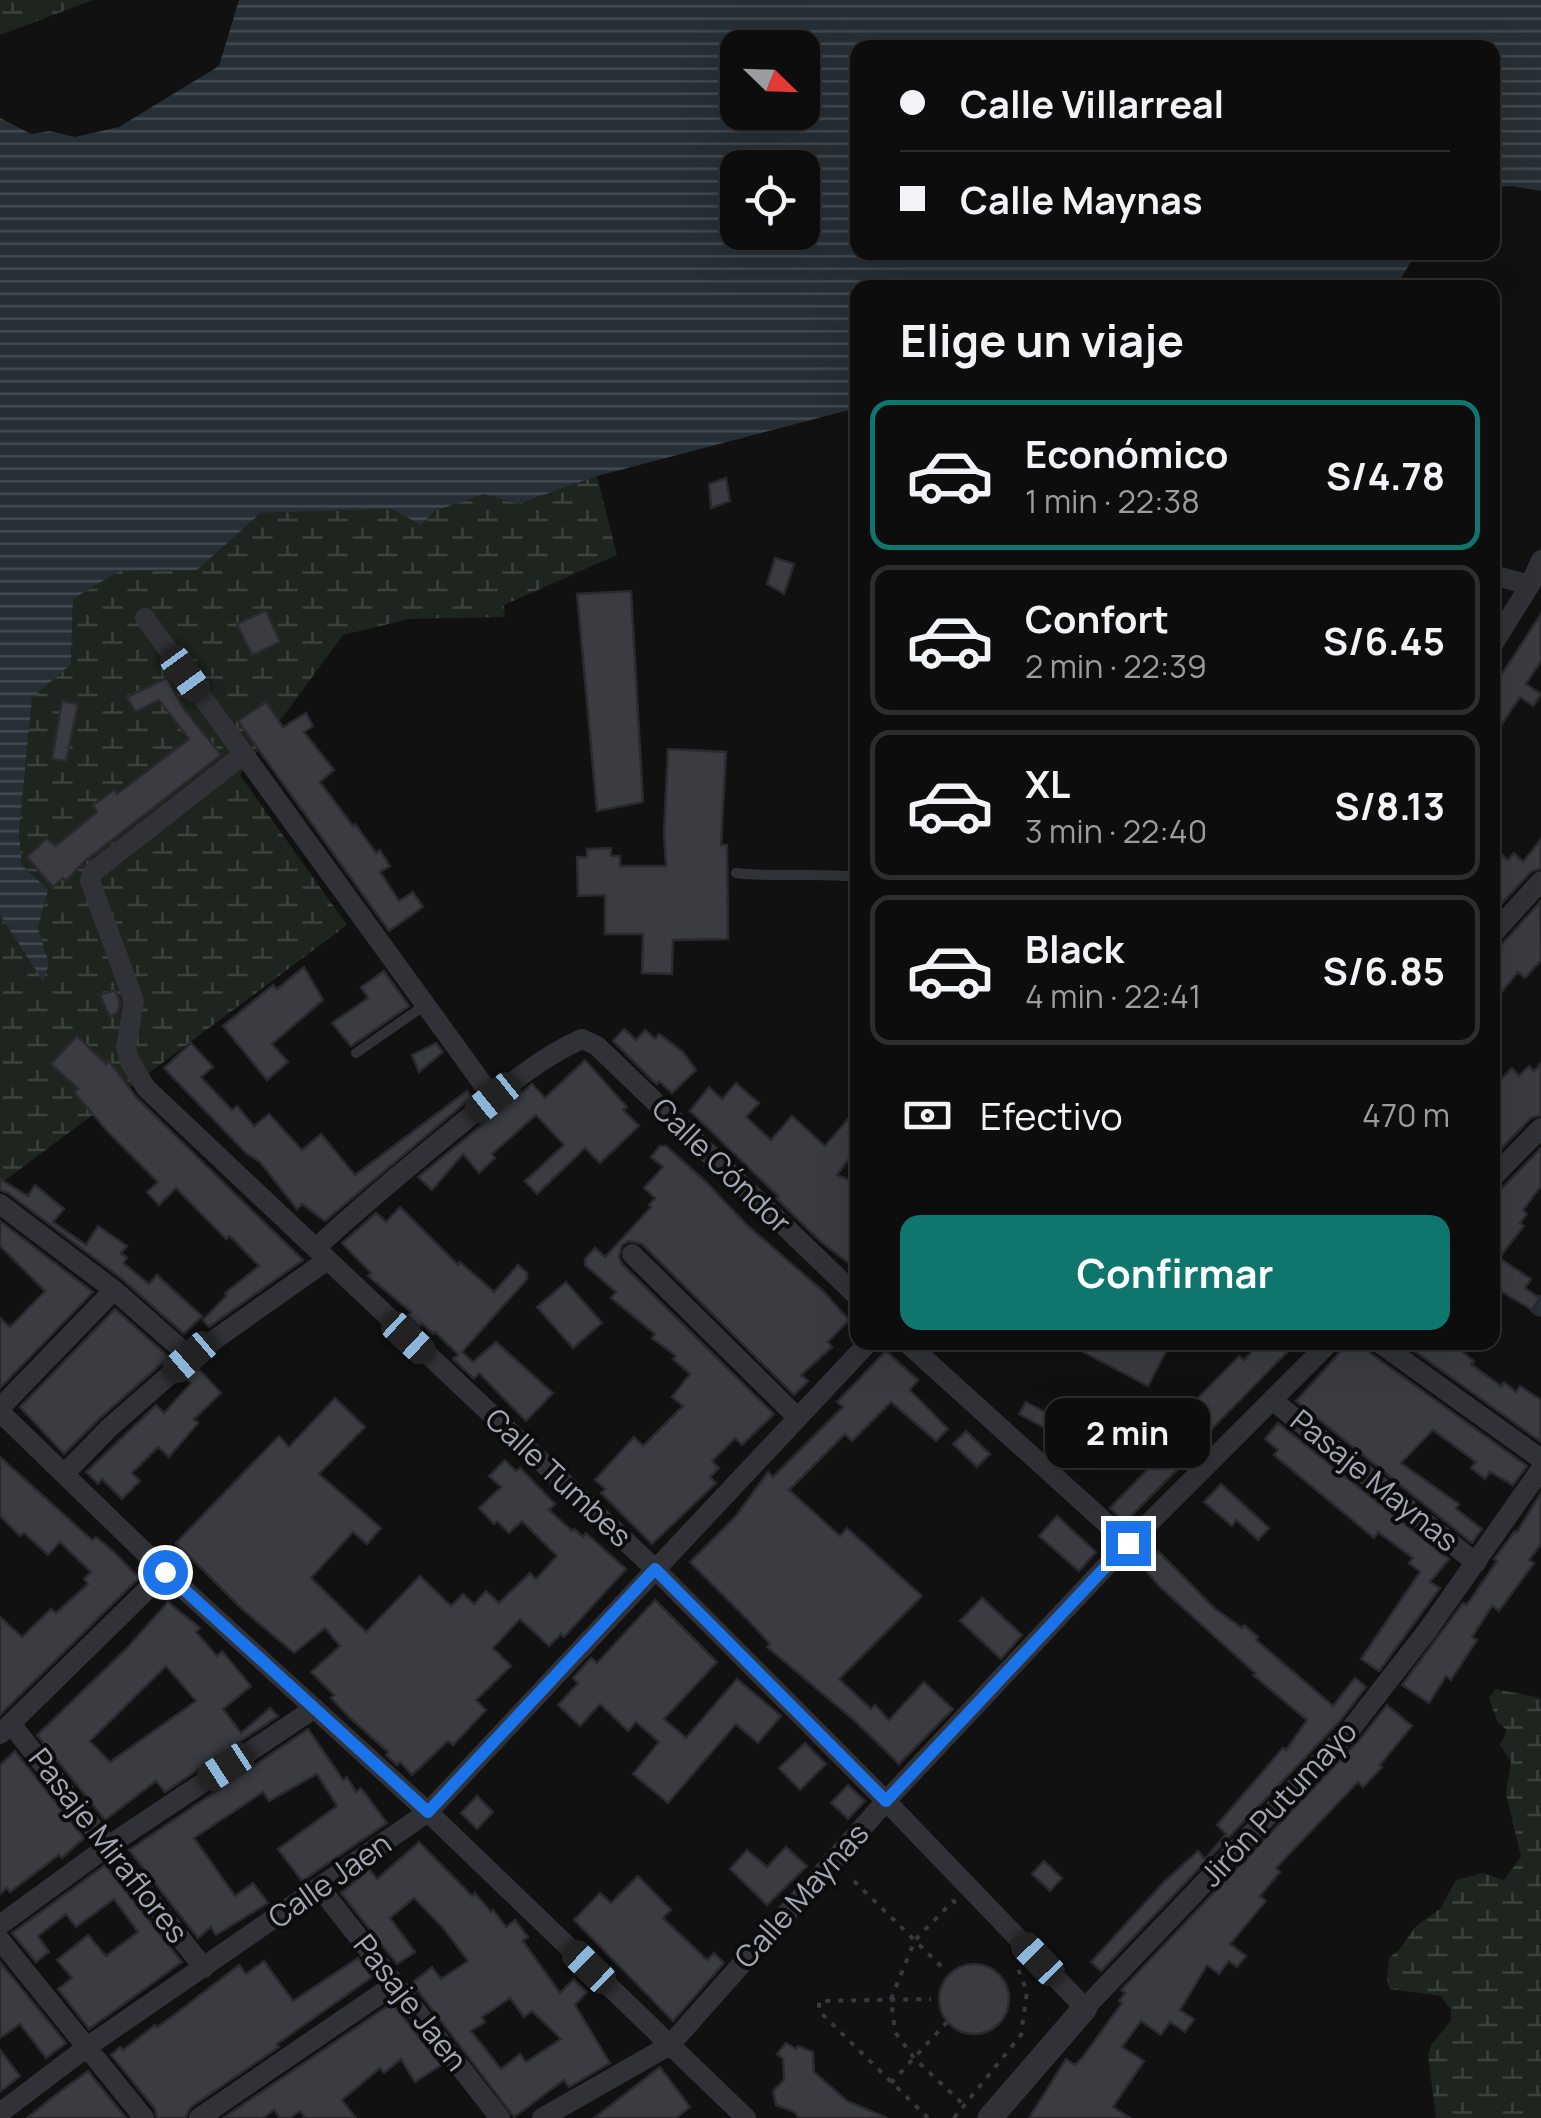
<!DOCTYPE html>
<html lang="es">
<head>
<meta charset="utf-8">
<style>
  :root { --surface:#0d0d0e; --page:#1b1b1c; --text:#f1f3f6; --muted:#9a9c9e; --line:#2d2d2e; --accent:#0f766e }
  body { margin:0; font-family:Manrope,sans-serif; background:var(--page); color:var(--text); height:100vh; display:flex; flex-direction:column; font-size:38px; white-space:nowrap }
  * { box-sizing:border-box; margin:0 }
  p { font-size:32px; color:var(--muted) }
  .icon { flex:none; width:55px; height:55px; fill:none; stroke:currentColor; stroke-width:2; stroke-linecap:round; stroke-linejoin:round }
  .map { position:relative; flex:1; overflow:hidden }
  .drawer { position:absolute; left:850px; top:280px; width:650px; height:1070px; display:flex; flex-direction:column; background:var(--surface); border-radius:20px; box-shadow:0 10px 40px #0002,0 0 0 2px var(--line) }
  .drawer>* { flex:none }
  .guide { position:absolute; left:850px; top:40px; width:650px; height:220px; border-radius:20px; box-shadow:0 10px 40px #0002,0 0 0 2px var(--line); display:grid; align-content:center; height:220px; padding:0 50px; background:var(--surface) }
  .needle { width:65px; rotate:113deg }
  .buttons { position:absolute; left:720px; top:30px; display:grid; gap:20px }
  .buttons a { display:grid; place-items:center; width:100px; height:100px; border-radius:20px; background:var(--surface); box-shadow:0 10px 40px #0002,0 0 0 2px var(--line); font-size:50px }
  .end { position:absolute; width:45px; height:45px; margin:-22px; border:12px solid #1a73e8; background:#fff; box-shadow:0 0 0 5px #fff }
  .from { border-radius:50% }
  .bubble { position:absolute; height:70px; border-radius:20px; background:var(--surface); box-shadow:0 10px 40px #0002,0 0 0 2px var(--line); font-size:32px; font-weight:700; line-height:70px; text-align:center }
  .car { position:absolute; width:30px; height:60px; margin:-30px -15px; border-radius:12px; box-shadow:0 0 8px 2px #0007; background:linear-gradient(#222 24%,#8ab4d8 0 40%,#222 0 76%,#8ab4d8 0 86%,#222 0) }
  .guide b { display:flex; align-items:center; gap:35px; height:95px; font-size:38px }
  .guide b+b { border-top:2px solid var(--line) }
  .guide i { width:25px; height:25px; background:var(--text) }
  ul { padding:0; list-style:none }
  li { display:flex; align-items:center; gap:30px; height:150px; margin:0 20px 15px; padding:0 30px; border:5px solid var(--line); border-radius:20px }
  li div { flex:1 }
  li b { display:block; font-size:38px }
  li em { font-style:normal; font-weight:700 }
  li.current { border-color:var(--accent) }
  li>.icon { width:90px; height:90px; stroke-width:1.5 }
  h2 { padding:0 50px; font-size:45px; line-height:120px }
  .pay { display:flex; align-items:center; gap:25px; height:110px; padding:0 50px; font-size:38px }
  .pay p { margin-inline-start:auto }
  .action { display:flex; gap:20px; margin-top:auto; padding:20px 50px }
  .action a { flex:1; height:115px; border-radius:20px; background:var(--accent); color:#fff; font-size:40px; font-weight:700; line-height:115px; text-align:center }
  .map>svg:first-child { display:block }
  .wetland { fill:url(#wetland-marsh) }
  .water { fill:url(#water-rules); fill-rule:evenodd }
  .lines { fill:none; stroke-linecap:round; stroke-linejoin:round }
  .canal { stroke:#262f36; stroke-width:20 }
  .building { fill:#3b3c42; stroke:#2a2a2e; stroke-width:2.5; fill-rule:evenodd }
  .path { stroke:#37393e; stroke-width:4; stroke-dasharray:5 8; stroke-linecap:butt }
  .service { stroke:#313237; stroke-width:10 }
  .minor { stroke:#313237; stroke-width:20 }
  .tertiary { stroke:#313237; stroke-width:25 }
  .route { stroke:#1a73e8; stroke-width:12 }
  .labels { text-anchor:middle; stroke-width:8; stroke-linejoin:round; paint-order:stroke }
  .street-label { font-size:30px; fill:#a1a7b4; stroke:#0c0c0d }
</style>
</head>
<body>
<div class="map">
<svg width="1541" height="2118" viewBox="0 0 1541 2118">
  <defs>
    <pattern id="wetland-marsh" width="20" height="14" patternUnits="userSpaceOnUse" patternTransform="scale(2.5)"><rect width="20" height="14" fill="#1d251e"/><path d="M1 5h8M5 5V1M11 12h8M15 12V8" fill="none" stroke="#3b423c"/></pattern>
    <pattern id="water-rules" width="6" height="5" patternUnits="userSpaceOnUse" patternTransform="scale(2.5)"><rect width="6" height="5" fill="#262f36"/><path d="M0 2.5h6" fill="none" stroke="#424a51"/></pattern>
  </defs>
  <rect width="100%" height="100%" fill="#111112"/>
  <!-- wetland -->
  <path class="wetland" d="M0,0H93L0,35Z
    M597,476L617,555L504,605L505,617L409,619L343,635L240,775L347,925L0,1184V915L43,980L49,962L38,928L48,891L22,865L19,833L32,698L71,664L73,599L119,571L197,570L261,513L391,509L421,525L435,511L484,494L518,504Z
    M1495,1689L1541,1698V2118H1436L1428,2055L1431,2045L1451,2021V2010L1441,1996L1390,1989L1387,1979L1389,1958L1399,1950L1416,1926L1440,1909L1456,1880L1483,1873L1504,1880L1521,1857L1506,1793L1511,1762L1500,1745L1507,1730L1498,1723L1489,1698Z"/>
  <!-- water -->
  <path class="water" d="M239,0H1541V191L1511,186L1493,188L1492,48H858V252L1416,253L1396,287L858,288L857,408L597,476L518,504L484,494L435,511L421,525L391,509L261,513L197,570L119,571L73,599L71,664L32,698L19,833L22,865L48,890L38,928L49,963L43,981L0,915V118L31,134L49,131L75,137L119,127L219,66ZM738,48H802V112H738ZM738,168H802V232H738Z"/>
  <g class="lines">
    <!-- canal -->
    <path class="canal" d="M1538,1305L1541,1307"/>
  </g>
  <!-- building -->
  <path class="building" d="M726,478L730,501L711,508L709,484Z
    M775,558L794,564L784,594L767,584Z
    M631,591L643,802L597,811L577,594Z
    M266,610L280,642L252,655L237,624Z
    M1541,614V661L1526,684L1541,694L1533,706L1520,697L1492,739V689Z
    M167,678L184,709L221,755L85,861L66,881L63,878L53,887L27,857L47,838L55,846L97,812L93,805L114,790L117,794L189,739L159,700L135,712L127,697Z
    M62,701L78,704L66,761L52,759Z
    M266,702L283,727L306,713L313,726L304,732L334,770L320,782L353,826L355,824L376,853L380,850L390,866L380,872L399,901L413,892L423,907L389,931L238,721Z
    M668,749L726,752L721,845H727L728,939L673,940L672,974L642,973L643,934H605V895L578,896L577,857H587V849L611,848V856H620V866H666L664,834Z
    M1541,839V868L1531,872L1492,914V863L1500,853L1508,860L1514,853L1523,862Z
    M1540,902L1541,960L1525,978L1518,972L1492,1004V948L1502,944Z
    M304,967L323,1000L272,1044L288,1062L267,1080L223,1026L273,985L277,989Z
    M384,971L409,1006L351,1046L332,1023L368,998L361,987Z
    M115,990L120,1002L118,1012L110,1017L100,995Z
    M624,1029L636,1040L645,1030L655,1039L659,1034L683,1052L696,1070L672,1093L659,1081L657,1084L653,1081L613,1041Z
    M77,1036L106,1064L109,1061L137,1098L303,1260L209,1327L203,1320L227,1295L225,1293L259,1266L234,1240L229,1236L226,1239L176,1188L159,1205L147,1192L158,1182L107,1131L74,1092L78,1089L51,1064Z
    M191,1043L213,1067L201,1077L232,1110L237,1106L254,1126L269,1114L302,1150L321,1134L355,1175L467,1091L472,1097L325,1221L302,1204L297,1209L260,1162L247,1154L164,1068Z
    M436,1043L443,1052L419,1072L412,1055Z
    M585,1060L627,1107L623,1110L639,1126L600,1163L585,1148L537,1194L525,1181L564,1145L536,1115L492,1154L495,1158L479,1173L463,1154L432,1190L418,1177L532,1084L545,1098Z
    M1541,1063V1115L1531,1118L1492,1158V1089L1512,1068L1519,1076L1529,1066L1534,1071Z
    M736,1083L759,1103L746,1117L771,1140L792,1116L825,1146L858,1107V1146L837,1175L858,1183V1270L821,1242L776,1198L778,1196L690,1111L709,1087L722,1099Z
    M660,1146H666L706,1182L747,1225L824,1292L849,1320L828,1342L832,1347L801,1375L808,1381L794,1395L642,1244L629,1241L622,1245L619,1257L622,1264L774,1414L742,1445L735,1438L712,1461L719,1468L710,1477L716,1483L652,1544L601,1493L605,1489L595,1480L634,1437L643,1446L683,1406L672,1397L690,1374L673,1359L676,1356L652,1338L655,1334L611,1298L616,1292L585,1265V1259L595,1248L605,1257L651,1207L649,1205L655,1198L644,1188L663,1167L651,1157Z
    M1541,1148V1186L1523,1210L1527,1214L1520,1223L1524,1226L1499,1258L1531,1279L1525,1288L1540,1298L1532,1310L1492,1286V1191L1502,1188Z
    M0,1179L28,1196L35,1185L64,1209L53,1222L86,1245L98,1226L127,1246L121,1253L127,1258L123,1263L149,1284L157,1275L202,1316L184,1334L122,1279L8,1193L0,1190Z
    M400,1207L458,1265L460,1262L494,1292L518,1265L527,1273V1279L462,1352L473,1362L496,1342L553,1393L526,1421L479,1373L474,1379L453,1359L458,1354L435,1332L433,1334L422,1324L419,1327L408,1315L411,1312L368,1276L371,1273L342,1243L376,1213L386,1222Z
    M0,1221L93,1292L0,1388V1318L10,1327L45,1291L0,1246Z
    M566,1282L602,1323L573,1348L537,1307Z
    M115,1309L169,1357L100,1418L64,1454L20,1407Z
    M1064,1342H1171L1148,1386Z
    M1261,1342H1297L1199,1442L1202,1445L1125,1522L1110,1508L1148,1469L1142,1462L1200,1403L1196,1400L1239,1356L1244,1360Z
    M1343,1342H1364L1370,1353L1527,1466L1513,1485L1490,1472L1485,1479L1471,1468L1476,1462L1433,1430L1401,1463L1459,1504L1456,1509L1482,1529L1472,1543L1296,1401L1340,1352Z
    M1402,1342H1450L1474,1361L1471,1364L1501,1386L1504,1382L1516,1392L1520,1386L1541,1400V1442Z
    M886,1351L918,1380L910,1390L948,1429L936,1441L891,1402L852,1441L845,1434L789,1490L840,1536L847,1528L922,1596L839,1679L871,1709L875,1705L889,1720L924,1682L953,1709L899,1764L855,1721L767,1647L770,1644L749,1621L690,1562L736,1516L768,1472L773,1477L843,1407L837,1402Z
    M198,1368L221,1393L194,1419L198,1423L169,1457L158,1447L132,1473L140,1481L122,1499L102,1479L98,1484L86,1472L156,1405L164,1413L191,1383L186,1379Z
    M335,1398L365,1427L319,1474L381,1528L367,1544L353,1532L311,1578L366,1632L420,1576L451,1606L463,1594L474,1604L486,1591L499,1603L530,1573L536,1579L557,1556L522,1521L509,1533L497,1521L494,1524L479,1508L501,1487L489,1476L505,1460L516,1471L520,1468L555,1504L549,1510L572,1531L574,1529L583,1537L586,1533L626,1569L564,1637L561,1634L549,1646L520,1619L493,1648L511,1666L476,1700L486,1710L453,1745L448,1741L412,1775L400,1762L397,1765L386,1755L388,1752L349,1717L331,1698L334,1695L311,1672L340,1646L325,1628L294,1653L241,1608L176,1543L279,1436L289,1447Z
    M1026,1402L1068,1424L1061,1437L1019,1414Z
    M1278,1423L1449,1559L1430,1582L1440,1588L1379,1671L1361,1659L1420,1572L1409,1563L1413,1558L1378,1532L1374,1538L1274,1455L1278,1450L1265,1439Z
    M966,1431L990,1454L977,1467L953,1444Z
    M0,1457L92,1540L96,1537L113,1551L139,1578L0,1715V1617L22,1637L51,1609L56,1613L88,1584L84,1579L91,1572L60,1542L48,1555L24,1533L20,1536L0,1516Z
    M1221,1484L1269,1528L1258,1540L1236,1520L1232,1526L1204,1502Z
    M1541,1493V1544L1529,1560L1534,1563L1499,1611L1492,1606L1472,1637L1477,1640L1451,1680L1446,1676L1429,1703L1402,1685L1463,1603L1466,1605L1471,1599L1497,1561L1494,1559L1515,1531L1517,1532Z
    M1057,1516L1096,1552L1079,1571L1039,1536Z
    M1158,1551L1214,1608L1242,1628L1244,1625L1258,1637L1256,1640L1333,1706L1355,1678L1366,1687L1340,1721L1101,1971L1091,1962L1164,1882L1198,1851L1205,1859L1226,1834L1217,1825L1283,1748L1286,1750L1307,1720L1253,1675L1255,1673L1160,1587L1143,1567Z
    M982,1598L1022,1635L1001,1659L960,1621Z
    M655,1600L717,1662L664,1719L686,1738L737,1679L781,1716L758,1743L736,1724L668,1803L633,1774L659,1742L636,1722L628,1731L600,1704L580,1726L558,1705L578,1683L573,1678L591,1658L597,1663Z
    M168,1602L200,1628L196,1632L217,1656L222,1651L251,1686L223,1709L241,1733L270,1708L278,1716L165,1792L156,1781L105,1820L37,1735L126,1649ZM166,1666L196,1701L110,1762L90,1741Z
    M1387,1705L1412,1726L1380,1765L1382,1767L1363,1787L1358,1782L1276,1868L1280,1872L1260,1896L1266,1901L1230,1944L1246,1956L1237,1967L1229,1961L1219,1974L1207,1965L1180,2010L1194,2019L1185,2032L1170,2022L1161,2035L1141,2021L1122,2047L1144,2061L1113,2107L1130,2118H1029L1066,2059L1075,2065L1082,2058L1122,2003L1119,2001L1125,1993L1121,1990L1360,1739Z
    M308,1729L343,1780L347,1777L356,1792L361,1788L387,1823L302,1881L278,1849L337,1806L317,1774L269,1801L263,1792L194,1838L235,1896L253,1883L268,1903L216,1935L211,1927L198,1938L129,1850Z
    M805,1743L826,1764L800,1790L779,1768Z
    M15,1751L84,1838L62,1858L59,1855L10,1892L7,1888L0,1894V1765Z
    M848,1785L865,1801L848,1819L831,1803Z
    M477,1796L493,1812L477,1829L461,1813Z
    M419,1842L472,1896L475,1893L491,1912L493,1910L506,1927L515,1920L528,1937L523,1941L560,1993L574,1979L587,1992L575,2005L610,2063L569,2087L564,2080L514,2117L412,1983L432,1967L441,1979L468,1961L444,1929L414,1898L390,1918L415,1952L397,1964L341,1893L369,1869L377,1879ZM510,1998L524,2017L532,2011L561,2039L526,2062L520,2054L501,2069L471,2031L485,2022L482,2017Z
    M786,1847L807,1866L767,1905L730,1869L747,1850L767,1867Z
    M1044,1861L1062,1878L1050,1891L1032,1874Z
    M105,1865L182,1962L89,2029L58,1989L72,1978L57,1960L88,1935L106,1956L138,1932L114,1899L76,1927L66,1914L38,1936L49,1952L36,1962L12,1933Z
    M638,1876L671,1910L663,1918L707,1960L714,1953L724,1963L673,2021L574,1920L600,1893L611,1903Z
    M358,1958L372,1977L277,2044L279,2047L191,2107L185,2118H157L155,2109L111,2055L120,2047L123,2050L155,2025L157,2027L174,2015L239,1965L246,1974L264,1961L293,2001Z
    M0,1962L66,2043L46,2058L20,2024L0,2038Z
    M939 1999a35 35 0 1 1 70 0a35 35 0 1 1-70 0Z
    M392,2003L441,2065L415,2082L401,2059L384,2073L380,2068L342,2100L356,2118H305L300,2111L290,2118H280L274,2110L263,2118H223Z
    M786,2043L796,2049L798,2046L813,2052L814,2072L847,2101L887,2118H799L794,2112L776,2105L773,2091L784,2080L783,2059L777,2054Z
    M0,2050L20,2076L0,2092Z
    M660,2067L690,2107L676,2118H594Z
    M88,2071L126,2118H27L58,2093Z"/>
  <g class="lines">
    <!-- path -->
    <path class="path" d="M854,1881L944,1969
      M956,1903L953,1901L915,1940L891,1999L895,2032L914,2058L964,2105
      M891,2083L947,2022
      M928,2118L819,2011V2001L931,1999
      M954,2118L1021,2035L1027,1992L1017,1966"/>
    <!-- service -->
    <path class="service" d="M736,873C777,878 817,872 858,877
      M356,1053L425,1005"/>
    <!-- minor -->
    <path class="minor" d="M1492,575L1530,585
      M145,618L493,1098
      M1492,646L1530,585L1541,560
      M244,754L93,872L90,881L134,1001L126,1048L130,1062L146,1088L655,1569L886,1801L1085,2008L1350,1730L1427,1631L1541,1469
      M1492,935L1541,881
      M1492,1178L1541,1128
      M0,1204L114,1290L190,1357
      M316,1248C363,1204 412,1164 462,1123C499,1093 538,1058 582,1039L597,1046L858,1297
      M632,1254L798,1418
      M906,1342L1128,1543
      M1378,1342L1541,1459
      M1272,1400L1476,1563
      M0,1408L114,1290
      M0,1412L165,1572L428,1812L746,2118
      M65,1473L109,1428L190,1357L326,1261
      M11,1724L204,1968
      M0,1734L165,1572
      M320,1888L500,2118
      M0,1925L108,1846L315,1708
      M0,1940L144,2118
      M0,2113L87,2047L428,1812L869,1342
      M199,2118L395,1984
      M542,2118L670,2045L886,1801L1110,1562L1330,1342"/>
    <!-- tertiary -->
    <path class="tertiary" d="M990,2118L1085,2008"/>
  </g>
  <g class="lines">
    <!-- route -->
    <path class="route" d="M165,1572L428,1812L655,1569L886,1801L1128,1543"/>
  </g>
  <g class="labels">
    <!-- street labels -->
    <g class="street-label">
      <text transform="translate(721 1166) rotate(44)" y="10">Calle Cóndor</text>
      <text transform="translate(558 1478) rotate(43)" y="10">Calle Tumbes</text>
      <text transform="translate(1374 1481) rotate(39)" y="10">Pasaje Maynas</text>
      <text transform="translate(1279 1804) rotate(-47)" y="10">Jirón Putumayo</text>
      <text transform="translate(108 1846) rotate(52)" y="10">Pasaje Miraflores</text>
      <text transform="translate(330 1881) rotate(-35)" y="10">Calle Jaen</text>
      <text transform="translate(802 1896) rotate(-48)" y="10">Calle Maynas</text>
      <text transform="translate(410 2003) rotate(52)" y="10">Pasaje Jaen</text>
    </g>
  </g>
</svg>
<div class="buttons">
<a><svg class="needle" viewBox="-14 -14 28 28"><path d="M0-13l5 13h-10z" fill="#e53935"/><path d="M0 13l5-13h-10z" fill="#9a9c9e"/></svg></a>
<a><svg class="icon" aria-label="locate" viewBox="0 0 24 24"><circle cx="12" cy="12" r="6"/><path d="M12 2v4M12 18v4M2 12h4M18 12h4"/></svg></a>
</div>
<i class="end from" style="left:165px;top:1572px"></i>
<i class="end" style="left:1128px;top:1543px"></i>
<div class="bubble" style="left:1045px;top:1398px;width:165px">2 min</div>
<i class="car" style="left:185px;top:674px;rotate:144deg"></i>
<i class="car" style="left:493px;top:1098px;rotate:231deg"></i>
<i class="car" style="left:408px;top:1338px;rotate:133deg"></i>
<i class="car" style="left:190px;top:1357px;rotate:229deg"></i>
<i class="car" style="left:226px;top:1767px;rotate:237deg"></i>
<i class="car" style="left:1038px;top:1959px;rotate:316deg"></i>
<i class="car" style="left:589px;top:1967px;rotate:314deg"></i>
<div class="guide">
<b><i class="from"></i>Calle Villarreal</b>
<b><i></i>Calle Maynas</b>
</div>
<section class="drawer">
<h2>Elige un viaje</h2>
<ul>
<li class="current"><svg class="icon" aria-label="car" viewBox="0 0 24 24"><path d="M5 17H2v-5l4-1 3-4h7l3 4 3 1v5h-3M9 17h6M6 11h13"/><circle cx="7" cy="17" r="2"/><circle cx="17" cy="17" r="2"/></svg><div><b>Económico</b><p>1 min · 22:38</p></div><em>S/4.78</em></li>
<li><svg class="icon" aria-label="car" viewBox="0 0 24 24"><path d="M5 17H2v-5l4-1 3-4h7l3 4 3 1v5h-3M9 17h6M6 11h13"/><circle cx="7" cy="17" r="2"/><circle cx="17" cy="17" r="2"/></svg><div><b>Confort</b><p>2 min · 22:39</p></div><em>S/6.45</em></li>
<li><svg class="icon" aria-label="car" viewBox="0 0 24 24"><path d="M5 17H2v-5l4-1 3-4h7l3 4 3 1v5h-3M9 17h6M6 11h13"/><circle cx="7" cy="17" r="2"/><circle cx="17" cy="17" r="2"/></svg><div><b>XL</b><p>3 min · 22:40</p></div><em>S/8.13</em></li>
<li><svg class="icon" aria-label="car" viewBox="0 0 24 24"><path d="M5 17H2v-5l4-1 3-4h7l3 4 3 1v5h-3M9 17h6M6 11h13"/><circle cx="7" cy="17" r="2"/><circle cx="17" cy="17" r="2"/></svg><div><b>Black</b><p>4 min · 22:41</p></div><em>S/6.85</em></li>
</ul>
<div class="pay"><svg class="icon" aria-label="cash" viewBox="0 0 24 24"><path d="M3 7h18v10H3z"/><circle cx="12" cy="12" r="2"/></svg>Efectivo<p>470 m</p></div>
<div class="action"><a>Confirmar</a></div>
</section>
</div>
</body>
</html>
